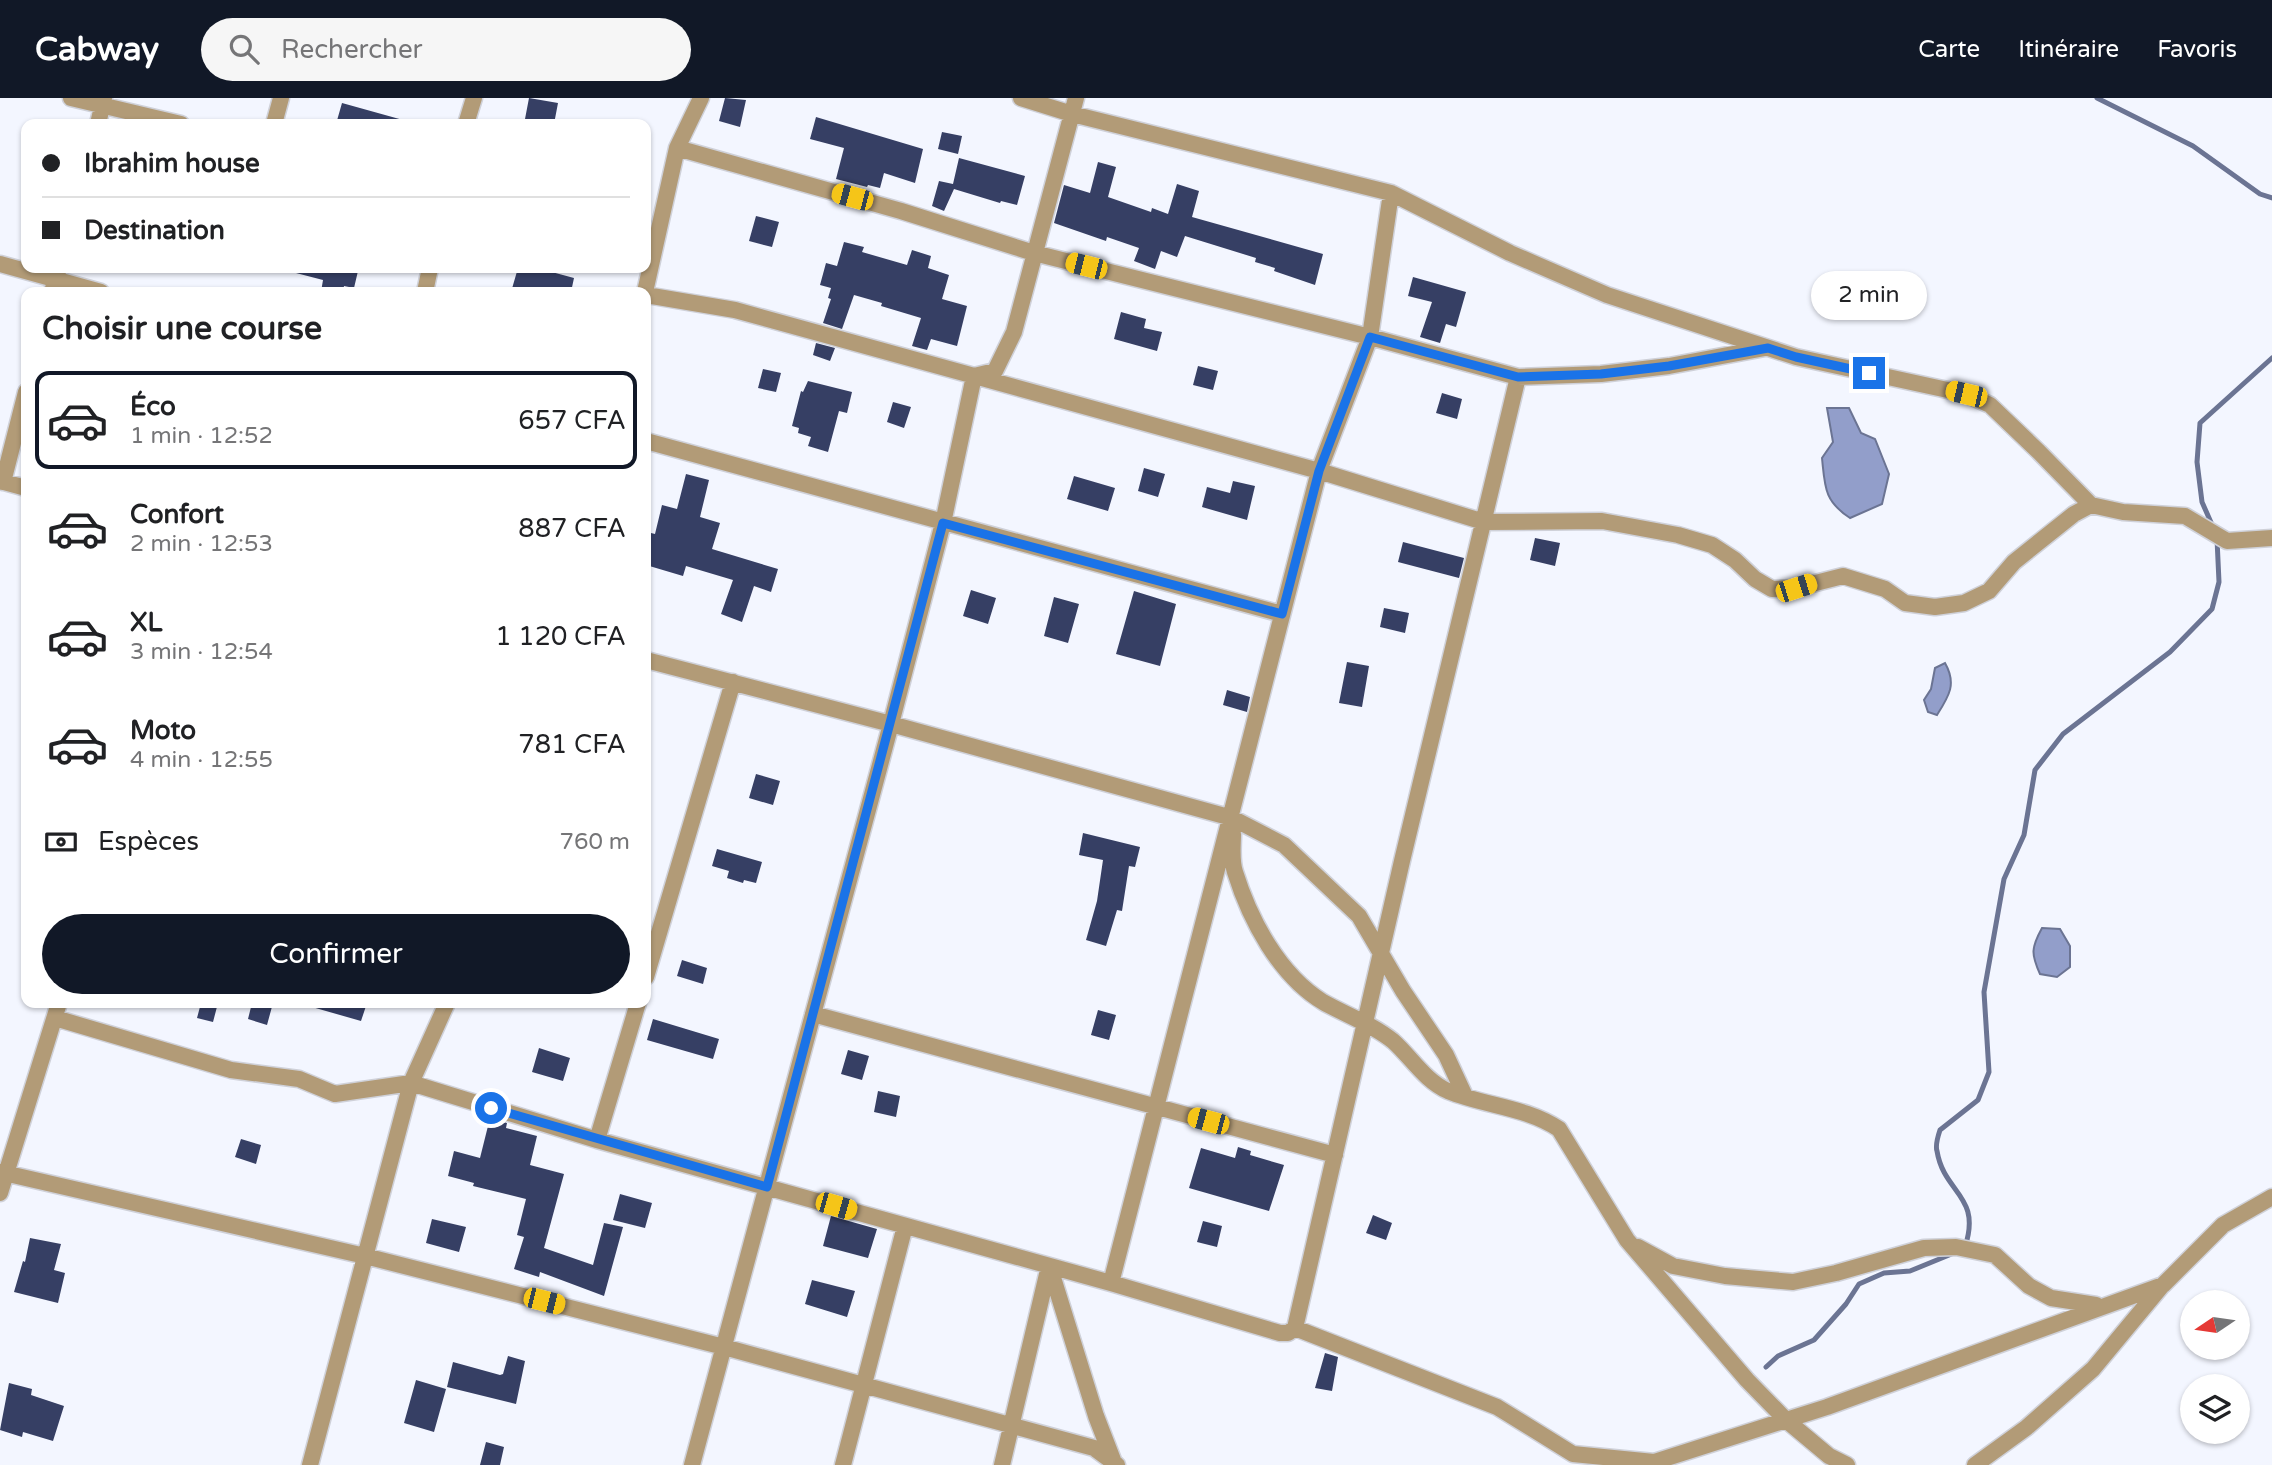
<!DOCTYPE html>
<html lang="fr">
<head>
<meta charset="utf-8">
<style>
  :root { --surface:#fff; --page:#f6f6f6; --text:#202124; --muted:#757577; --line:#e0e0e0; --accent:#111827 }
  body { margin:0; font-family:"Varela Round",sans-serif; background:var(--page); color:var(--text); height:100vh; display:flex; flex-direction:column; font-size:26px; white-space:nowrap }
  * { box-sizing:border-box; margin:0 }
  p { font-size:23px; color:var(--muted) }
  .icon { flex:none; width:38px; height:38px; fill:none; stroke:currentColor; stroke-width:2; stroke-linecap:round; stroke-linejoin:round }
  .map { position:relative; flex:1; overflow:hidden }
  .sheet { position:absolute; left:21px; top:189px; width:630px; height:721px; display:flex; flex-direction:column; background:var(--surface); border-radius:14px; box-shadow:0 2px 5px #0004 }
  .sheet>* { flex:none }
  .top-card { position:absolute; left:21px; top:21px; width:630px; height:154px; border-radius:14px; box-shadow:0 2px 5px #0004; display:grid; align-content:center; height:154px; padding:0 21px; background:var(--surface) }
  .needle { width:46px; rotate:257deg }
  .fabs { position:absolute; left:2180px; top:1192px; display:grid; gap:14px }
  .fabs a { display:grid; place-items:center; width:70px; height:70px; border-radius:50%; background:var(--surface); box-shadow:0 2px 5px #0004; font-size:35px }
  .end { position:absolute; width:32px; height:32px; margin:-16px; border:9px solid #1a73e8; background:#fff; box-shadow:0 0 0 4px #fff }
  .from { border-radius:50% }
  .bubble { position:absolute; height:49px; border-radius:24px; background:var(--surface); box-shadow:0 2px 5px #0004; font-size:23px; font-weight:600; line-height:49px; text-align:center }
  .car { position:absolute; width:21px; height:42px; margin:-21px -10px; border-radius:9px; box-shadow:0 0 5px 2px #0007; background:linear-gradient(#f5c518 24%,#345 0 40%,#f5c518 0 76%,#345 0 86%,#f5c518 0) }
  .top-card b { display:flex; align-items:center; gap:24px; height:66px; font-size:26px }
  .top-card b+b { border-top:2px solid var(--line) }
  .top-card i { width:18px; height:18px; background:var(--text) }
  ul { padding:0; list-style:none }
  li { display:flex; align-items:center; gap:21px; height:98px; margin:0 14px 10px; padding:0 7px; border:4px solid transparent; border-radius:14px }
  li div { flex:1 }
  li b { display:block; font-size:26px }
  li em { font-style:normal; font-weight:600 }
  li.current { border-color:var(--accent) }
  li>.icon { width:63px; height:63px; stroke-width:1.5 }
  h2 { padding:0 21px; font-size:32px; line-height:84px }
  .pay { display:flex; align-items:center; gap:18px; height:77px; padding:0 21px; font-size:26px }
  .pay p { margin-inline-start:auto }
  .action { display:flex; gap:14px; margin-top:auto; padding:14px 21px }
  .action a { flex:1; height:80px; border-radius:42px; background:var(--accent); color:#fff; font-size:28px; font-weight:600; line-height:80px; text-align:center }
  header { display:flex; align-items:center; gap:42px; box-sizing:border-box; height:98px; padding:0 35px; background:var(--accent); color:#fff }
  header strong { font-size:33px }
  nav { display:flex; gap:38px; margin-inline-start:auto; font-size:24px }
  .search { width:490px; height:63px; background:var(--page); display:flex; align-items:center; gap:18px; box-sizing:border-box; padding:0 24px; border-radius:38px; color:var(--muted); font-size:26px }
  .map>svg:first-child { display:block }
  .water { fill:#929eca; stroke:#6b7493; stroke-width:2 }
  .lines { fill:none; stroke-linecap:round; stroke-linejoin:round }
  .stream { stroke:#6b7493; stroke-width:5 }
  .building { fill:#363f64 }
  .street-casing { stroke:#cfd1d9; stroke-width:19 }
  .street { stroke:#b29b77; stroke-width:16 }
  .route { stroke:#1a73e8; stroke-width:9 }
</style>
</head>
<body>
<header>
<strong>Cabway</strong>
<div class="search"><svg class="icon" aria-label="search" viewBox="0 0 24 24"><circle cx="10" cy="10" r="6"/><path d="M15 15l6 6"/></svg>Rechercher</div>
<nav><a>Carte</a><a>Itinéraire</a><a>Favoris</a></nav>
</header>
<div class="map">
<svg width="2272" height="1367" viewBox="0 0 2272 1367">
  <rect width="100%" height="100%" fill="#f3f6ff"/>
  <!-- water -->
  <path class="water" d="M1827,310H1849L1861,335L1875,341L1889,376L1882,406L1850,420C1824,403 1825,389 1822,360L1833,344Z
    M1945,565C1957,586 1949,598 1937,617L1928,614L1924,602L1931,591L1935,570Z
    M2042,830L2060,831L2070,848V869L2057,879L2040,876C2031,856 2031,850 2042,830Z"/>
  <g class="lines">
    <!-- stream -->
    <path class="stream" d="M2097,0L2193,48L2260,96L2272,100
      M2213,429L2202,404L2197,364L2200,325L2272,260
      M1965,1149C1982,1097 1944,1096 1937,1053C1935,1047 1938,1038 1940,1032L1978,1002L1989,974L1984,894L2004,781L2024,737L2035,672L2063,636L2170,554L2212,511L2219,484L2217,441
      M1766,1269L1778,1258L1814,1242L1846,1206L1859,1186L1884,1175L1910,1173L1954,1155"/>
  </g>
  <!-- building -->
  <path class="building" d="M529,0L558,5L554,26L525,21Z
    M725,0L746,2L740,29L719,23Z
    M342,5L403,22L402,26H336Z
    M816,19L923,51L915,85L884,75L880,90L868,87L867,89L836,81L844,50L810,41Z
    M942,34L962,38L958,56L938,51Z
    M959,60L1025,78L1017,107L1001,103L1000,105L954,91L944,113L932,108L939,83L953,86Z
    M1098,64L1116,69L1108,99L1151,114L1152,110L1168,116L1177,86L1199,93L1192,119L1323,156L1315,187L1274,173L1275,170L1255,164L1256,160L1185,138L1177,159L1161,153L1155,171L1134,163L1139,150L1107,139L1106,143L1054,125L1064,87L1090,95Z
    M756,118L779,124L772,149L749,143Z
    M844,144L864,149L862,154L907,167L912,152L931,158L928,170L949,177L942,201L967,208L957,248L931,241L927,252L912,248L921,220L881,208L882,205L854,197L842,231L823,225L831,201L828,200L831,190L820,187L826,165L837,168Z
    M297,170H342L358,173L354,190L344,188L343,194H321L323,182L296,175Z
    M518,170H537L574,180L571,194H511Z
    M1413,179L1466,194L1456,229L1446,226L1440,245L1420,239L1432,204L1408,198Z
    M1121,214L1146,221L1144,230L1162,234L1157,253L1114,241Z
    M816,245L835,250L830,263L813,257Z
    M1198,268L1218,273L1213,292L1193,287Z
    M763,271L781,275L776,294L758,290Z
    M808,283L852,294L847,315L839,313L828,354L808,348L811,339L798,335L799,330L792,328L801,293L803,294Z
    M1442,295L1462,301L1457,321L1436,315Z
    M893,304L911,309L904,330L887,324Z
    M1144,370L1165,376L1158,399L1138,393Z
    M686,376L709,382L700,419L720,425L712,451L778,471L771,494L754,488L742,524L721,516L733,482L686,468L683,478L646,467V453L651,435L655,436L662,407L677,411Z
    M1074,378L1115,390L1108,413L1067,401Z
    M1233,383L1255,388L1247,422L1202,409L1207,389L1230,395Z
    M1535,440L1560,445L1555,468L1530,462Z
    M1403,444L1464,460L1459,480L1398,464Z
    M971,492L996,500L988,526L963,518Z
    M1134,493L1176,506L1160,568L1116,556Z
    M1054,499L1079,506L1068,545L1044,538Z
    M1384,510L1409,515L1405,535L1380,529Z
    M1347,564L1369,568L1362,609L1339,605Z
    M1227,592L1250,599L1247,614L1223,607Z
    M756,676L780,683L773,707L749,700Z
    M1083,735L1140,749L1135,769L1129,768L1122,813L1117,812L1106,848L1086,842L1097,803L1103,762L1079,757Z
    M717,751L762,764L756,785L744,782L743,785L727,780L729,773L712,768Z
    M682,862L707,870L703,886L677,878Z
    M201,905H218L213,924L197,920Z
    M252,905H273L267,927L248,921Z
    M312,905H367L361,923L312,909Z
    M1098,912L1116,917L1109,942L1091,937Z
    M653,921L719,941L713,961L647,942Z
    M539,950L570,960L563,983L532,974Z
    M848,952L869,958L862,982L841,976Z
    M878,993L900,998L896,1019L874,1014Z
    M490,1020L507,1025L506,1030L537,1038L530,1067L564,1076L544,1150L593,1167L604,1125L623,1129L604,1198L540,1174L539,1179L514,1171L524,1139L517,1137L526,1101L473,1088L474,1085L448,1078L454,1053L480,1060Z
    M241,1041L261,1047L256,1066L235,1059Z
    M1238,1049L1251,1053L1250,1057L1284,1067L1269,1113L1189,1090L1201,1050L1235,1060Z
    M620,1096L652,1105L645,1130L613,1122Z
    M1373,1117L1392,1125L1386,1142L1366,1135Z
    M831,1118L877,1131L868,1160L823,1148Z
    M432,1121L466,1129L459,1154L426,1145Z
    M1203,1123L1222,1128L1217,1149L1197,1144Z
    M30,1140L61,1146L54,1172L65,1175L58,1205L14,1194L23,1163L25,1164Z
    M812,1182L855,1193L847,1219L805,1206Z
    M1325,1255L1338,1259L1332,1293L1315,1290Z
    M508,1258L525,1263L516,1306L447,1289L453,1264L500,1277L503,1276Z
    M416,1282L446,1291L434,1334L404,1325Z
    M9,1285L32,1291L31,1297L64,1308L53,1343L23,1334L22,1339L0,1332Z
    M486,1344L504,1349L500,1367H480Z"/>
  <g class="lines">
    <defs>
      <path id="street" d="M71,0L181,26
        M1021,0L1072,16L1391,95L1510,155L1607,197L1796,259L1966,296L1990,307L2039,354L2091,407L2123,414L2185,418L2227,443L2272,440
        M98,26L104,0
        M274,26L281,0
        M466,26L474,0
        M0,166L101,194
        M52,194L59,170
        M425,194L430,170
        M645,194L677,50L701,0
        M646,197L735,212L1319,373L1484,424L1602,423L1678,437L1712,447L1735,462L1755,481L1772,491L1796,490L1843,478L1885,491L1905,505L1935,509L1964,505L1989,493L2014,464L2074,416L2091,407
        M1518,279L1601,276L1669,268L1765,250
        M646,343L1282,516
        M0,383L26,390
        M3,384L26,294
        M646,562L891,626L1232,720L1284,747L1359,818L1403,893L1446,957L1465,998
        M1233,736C1233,748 1231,762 1235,774C1250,822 1279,877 1323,904C1346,917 1372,926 1393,943C1411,959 1425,983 1448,993C1485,1008 1526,1009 1559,1031L1627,1142L1747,1282L1786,1322L1829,1358L1847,1367
        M646,879L733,584
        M813,916L1335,1057
        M55,920L231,972L299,981L335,996L411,985L597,1042L1111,1185L1280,1235H1288L1295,1230L1402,763L1518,279L1370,239L1034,155L901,113L677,50
        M597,1042L638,905
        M0,1074L365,1158L724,1249L1094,1350L1117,1367
        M0,1095L59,905
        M1638,1149L1673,1168L1725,1178L1793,1184L1836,1175L1924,1150L1956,1149L1995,1157L2029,1188L2051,1200L2096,1207
        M1050,1170L1096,1318L1113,1362
        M1111,1185L1319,373L1370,239L1391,95
        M1295,1230L1497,1309L1573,1356L1654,1364L1827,1309L2163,1187L2223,1127L2272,1099
        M310,1367L411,985L447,905
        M692,1367L891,626L943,425L974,278L995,273L1014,234L1076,0
        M843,1367L905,1128
        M1002,1367L1049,1168
        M1975,1367L2026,1330L2093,1271L2161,1189"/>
    </defs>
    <!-- street casing -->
    <use href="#street" class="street-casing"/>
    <!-- street -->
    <use href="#street" class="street"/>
  </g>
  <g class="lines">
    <!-- route -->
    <path class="route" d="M491,1010L767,1089L943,425L1282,516L1319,373L1370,239L1518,279L1601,276L1669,268L1768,250L1796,259L1869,275"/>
  </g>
</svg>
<div class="fabs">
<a><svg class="needle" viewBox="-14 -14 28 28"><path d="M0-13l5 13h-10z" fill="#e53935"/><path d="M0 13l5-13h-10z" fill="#757577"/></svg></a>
<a><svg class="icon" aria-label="layers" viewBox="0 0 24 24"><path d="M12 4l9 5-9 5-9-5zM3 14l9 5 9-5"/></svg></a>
</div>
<i class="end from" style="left:491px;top:1010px"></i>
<i class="end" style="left:1869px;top:275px"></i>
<div class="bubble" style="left:1811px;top:173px;width:116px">2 min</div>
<i class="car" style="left:852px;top:99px;rotate:285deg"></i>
<i class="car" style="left:1086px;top:168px;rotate:284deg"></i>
<i class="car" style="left:1966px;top:296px;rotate:283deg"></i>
<i class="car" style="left:1796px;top:490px;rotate:72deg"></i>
<i class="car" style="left:1208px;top:1023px;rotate:285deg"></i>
<i class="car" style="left:836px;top:1108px;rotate:106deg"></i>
<i class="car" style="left:544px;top:1203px;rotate:104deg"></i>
<div class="top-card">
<b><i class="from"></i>Ibrahim house</b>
<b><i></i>Destination</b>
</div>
<section class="sheet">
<h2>Choisir une course</h2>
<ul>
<li class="current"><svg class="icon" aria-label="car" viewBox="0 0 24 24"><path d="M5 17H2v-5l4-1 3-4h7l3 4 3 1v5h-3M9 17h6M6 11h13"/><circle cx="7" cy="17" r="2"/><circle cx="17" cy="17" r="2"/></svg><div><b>Éco</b><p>1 min · 12:52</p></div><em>657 CFA</em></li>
<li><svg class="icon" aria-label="car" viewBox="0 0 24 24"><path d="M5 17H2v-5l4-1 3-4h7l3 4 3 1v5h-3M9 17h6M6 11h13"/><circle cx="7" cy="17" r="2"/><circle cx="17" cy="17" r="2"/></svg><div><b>Confort</b><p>2 min · 12:53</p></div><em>887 CFA</em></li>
<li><svg class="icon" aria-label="car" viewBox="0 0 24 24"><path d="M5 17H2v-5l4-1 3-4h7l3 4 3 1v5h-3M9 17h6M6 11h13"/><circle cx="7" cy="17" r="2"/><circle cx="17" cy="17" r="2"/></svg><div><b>XL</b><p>3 min · 12:54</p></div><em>1 120 CFA</em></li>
<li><svg class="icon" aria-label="car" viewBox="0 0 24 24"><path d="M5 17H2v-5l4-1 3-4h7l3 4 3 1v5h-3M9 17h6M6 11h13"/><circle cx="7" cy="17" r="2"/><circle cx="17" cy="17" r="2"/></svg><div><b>Moto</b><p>4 min · 12:55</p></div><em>781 CFA</em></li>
</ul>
<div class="pay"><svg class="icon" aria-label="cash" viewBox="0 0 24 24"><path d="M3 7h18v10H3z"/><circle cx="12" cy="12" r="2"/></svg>Espèces<p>760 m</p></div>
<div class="action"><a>Confirmer</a></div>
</section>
</div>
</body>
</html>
